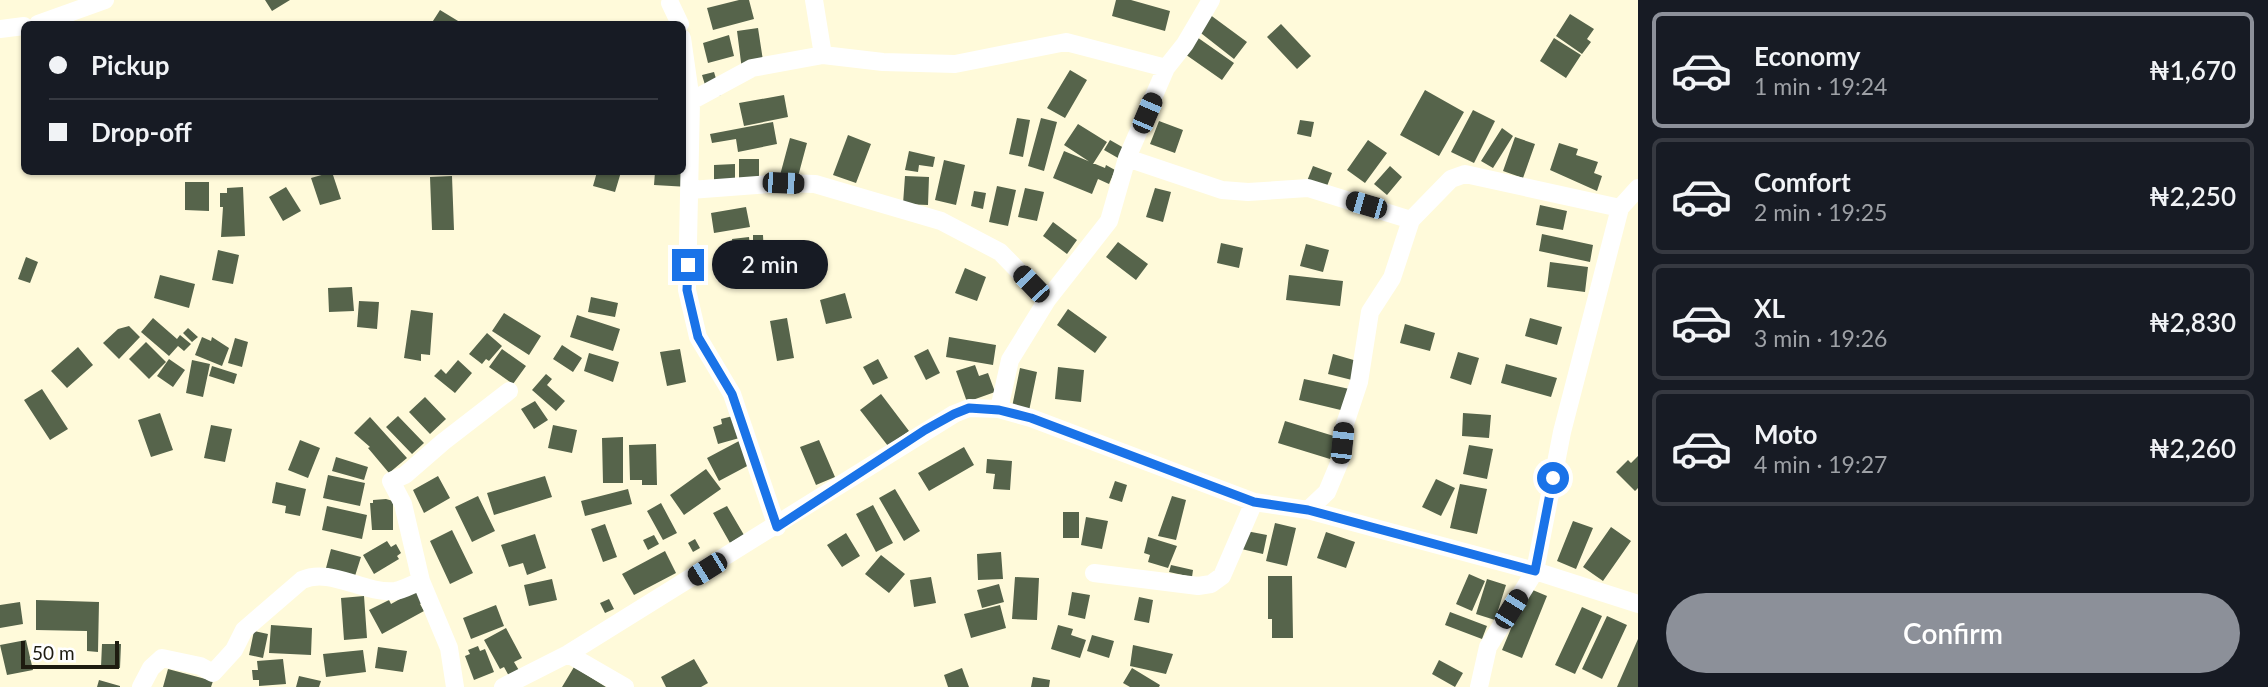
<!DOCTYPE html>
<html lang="en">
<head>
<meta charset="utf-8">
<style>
  :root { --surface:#171b24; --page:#20242c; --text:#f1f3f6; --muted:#9ea1a6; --line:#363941; --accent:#8c9099 }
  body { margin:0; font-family:Lato,sans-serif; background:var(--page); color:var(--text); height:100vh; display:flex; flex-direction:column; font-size:26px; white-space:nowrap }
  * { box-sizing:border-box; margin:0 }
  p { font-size:23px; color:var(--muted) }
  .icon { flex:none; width:38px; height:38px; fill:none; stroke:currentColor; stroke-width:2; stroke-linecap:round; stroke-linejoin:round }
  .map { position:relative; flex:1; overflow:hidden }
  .panel { display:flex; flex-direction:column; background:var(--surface); width:630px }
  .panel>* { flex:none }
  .guide { position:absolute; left:21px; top:21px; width:665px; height:154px; border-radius:10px; box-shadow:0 2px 5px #0004; display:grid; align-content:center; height:154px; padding:0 28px; background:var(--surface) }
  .scale { position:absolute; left:21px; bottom:18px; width:98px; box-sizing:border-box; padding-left:7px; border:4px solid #1e1c10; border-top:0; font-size:19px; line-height:24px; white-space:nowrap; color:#1e1c10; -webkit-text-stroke:5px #fff; paint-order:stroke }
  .end { position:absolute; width:32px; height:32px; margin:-16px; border:9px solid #1a73e8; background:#fff; box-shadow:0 0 0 4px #fff }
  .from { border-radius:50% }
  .bubble { position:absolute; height:49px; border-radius:24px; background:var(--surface); box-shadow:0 2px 5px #0004; font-size:23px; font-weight:600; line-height:49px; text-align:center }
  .car { position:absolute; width:21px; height:42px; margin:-21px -10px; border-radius:9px; box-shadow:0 0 5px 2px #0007; background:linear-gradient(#222 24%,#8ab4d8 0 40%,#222 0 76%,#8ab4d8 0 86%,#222 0) }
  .guide b { display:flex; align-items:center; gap:24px; height:66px; font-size:26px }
  .guide b+b { border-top:2px solid var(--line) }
  .guide i { width:18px; height:18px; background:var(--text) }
  ul { padding:12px 0 0; list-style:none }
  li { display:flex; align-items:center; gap:21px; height:116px; margin:0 14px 10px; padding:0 14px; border:4px solid var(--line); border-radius:10px }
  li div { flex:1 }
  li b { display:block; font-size:26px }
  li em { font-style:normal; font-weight:600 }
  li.selected { border-color:var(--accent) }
  li>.icon { width:63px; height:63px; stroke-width:1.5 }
  .button { display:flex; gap:14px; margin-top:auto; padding:14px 28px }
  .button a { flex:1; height:80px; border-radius:42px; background:var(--accent); color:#fff; font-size:28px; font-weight:600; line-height:80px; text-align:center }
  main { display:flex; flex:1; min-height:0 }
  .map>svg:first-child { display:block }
  .building { fill:#56644b }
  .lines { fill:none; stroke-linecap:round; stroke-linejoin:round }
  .minor { stroke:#fff; stroke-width:18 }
  .route { stroke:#1a73e8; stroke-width:9 }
</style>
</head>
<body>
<main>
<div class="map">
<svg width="1638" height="687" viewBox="0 0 1638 687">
  <rect width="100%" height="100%" fill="#fffada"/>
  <!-- building -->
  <path class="building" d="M265,0H290L272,11Z
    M739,0H749L754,19L713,30L707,8Z
    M1116,0H1131L1170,11L1165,31L1112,16Z
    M440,10L463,24H431Z
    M1209,14L1247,42L1234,59L1197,30Z
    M1570,14L1594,29L1587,39L1591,42L1582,54L1556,36Z
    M1281,24L1311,56L1297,69L1267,37Z
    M758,28L764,67L742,70L737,31Z
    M729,35L734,56L708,63L703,43Z
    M1194,35L1234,63L1222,80L1182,52Z
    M1554,38L1581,55L1566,78L1540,61Z
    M1070,70L1087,80L1065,118L1047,108Z
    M714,72L721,95L709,98L702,75Z
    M1425,90L1464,112L1439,156L1400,135Z
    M784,95L788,117L744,126L739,103Z
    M1473,110L1495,121L1474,163L1451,152Z
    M1017,118L1030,120L1023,157L1009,154Z
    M1041,118L1057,122L1044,171L1028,166Z
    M1300,120L1314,122L1311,137L1297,134Z
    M1159,121L1183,130L1175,153L1150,144Z
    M773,122L777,144L738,152L736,139L712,143L710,134Z
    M1078,124L1107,142L1093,164L1064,145Z
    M1502,128L1513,136L1493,168L1481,161Z
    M848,135L871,144L856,183L833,175Z
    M1515,137L1535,144L1523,178L1503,171Z
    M790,138L807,143L796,184L779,179Z
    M1110,140L1124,148L1118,158L1104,150Z
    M1368,140L1387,153L1365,183L1347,170Z
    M1559,143L1578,149L1576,155L1598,162L1594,173L1602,176L1597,191L1550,170Z
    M909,151L935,157L933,167L919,165L918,172L905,170Z
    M1064,151L1105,168L1106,165L1115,170L1109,184L1098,179L1092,194L1053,178Z
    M739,159H759V187H739Z
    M944,160L965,165L956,205L935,200Z
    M735,164V187L714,188V165Z
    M1313,166L1332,173L1324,194L1305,186Z
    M1390,166L1402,177L1387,195L1374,184Z
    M332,172L341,199L320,205L311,178Z
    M597,172H621L615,192L593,186Z
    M655,172H682L689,187L654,185Z
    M452,176L454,230H432L430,177Z
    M905,176L929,177L928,205L903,204Z
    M185,182H209V211L185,210Z
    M997,186L1016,190L1008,226L989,222Z
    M243,187L245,236L221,237L223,207H220V193H227V188Z
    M286,187L301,211L283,221L269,197Z
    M1025,188L1044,192L1037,221L1018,217Z
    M1155,188L1171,192L1163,222L1146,217Z
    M974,191L986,193L983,209L971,206Z
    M1540,205L1567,211L1563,230L1536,225Z
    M746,207L750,227L714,233L711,213Z
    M1053,222L1077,240L1067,254L1043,236Z
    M1542,234L1593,245L1590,262L1539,251Z
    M753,235H763L764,257H753Z
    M749,237L751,256L734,258L732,239Z
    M1118,242L1148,264L1136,280L1106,257Z
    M1221,243L1243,248L1239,268L1217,263Z
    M1306,244L1329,250L1323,272L1300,266Z
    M218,250L239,255L233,284L212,280Z
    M26,257L38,262L30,283L18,279Z
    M1550,262L1588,267L1585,292L1547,287Z
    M771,264L774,283L744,287L742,268Z
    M965,268L986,277L977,301L955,293Z
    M160,275L195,284L189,308L154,298Z
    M1289,275L1343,281L1340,306L1286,300Z
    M352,287L354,311L329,312L328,288Z
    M845,293L852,318L826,324L820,300Z
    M591,297L618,303L615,317L588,312Z
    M359,301L379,302L377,329L357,327Z
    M1068,309L1107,337L1095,353L1057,325Z
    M411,310L433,313L430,355L421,354V361L404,358Z
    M504,313L541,336L529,355L492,331Z
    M577,315L620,329L613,351L570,337Z
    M153,318L177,339L180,335L191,344L184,351L178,346L169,356L141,332Z
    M787,318L794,358L777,361L770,321Z
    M1530,318L1562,327L1557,345L1525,336Z
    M1405,324L1435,333L1430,351L1400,343Z
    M129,326L140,337L119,359L103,343L118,329Z
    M188,328L198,337L192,342L183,333Z
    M487,333L502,346L489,361L486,359L482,364L469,354Z
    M202,337L211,341L212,337L229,348L222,366L195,355Z
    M949,337L996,345L993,365L946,357Z
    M235,338L248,342L242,367L228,363Z
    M146,342L166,362L149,379L129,359Z
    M562,345L582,358L573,372L553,359Z
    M78,347L93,365L67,388L51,371Z
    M502,349L526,366L513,384L489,367Z
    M680,349L686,382L667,386L660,352Z
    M928,349L940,373L926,380L914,356Z
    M1458,352L1479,358L1471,385L1450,378Z
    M589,353L619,362L613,382L584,371Z
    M1333,354L1357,361L1352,380L1328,374Z
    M169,359L185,370L173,387L157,376Z
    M878,359L888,378L873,385L863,367Z
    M192,360L210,364L203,397L186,393Z
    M458,360L472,373L455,393L434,376L441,369L446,374Z
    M1506,364L1557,378L1551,397L1501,383Z
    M975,365L979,376L988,373L995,392L967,402L956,371Z
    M212,366L237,374L234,384L209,376Z
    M1058,367L1084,370L1081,402L1055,399Z
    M1020,368L1037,372L1029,411L1012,407Z
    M546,374L552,379L547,385L565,401L556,411L532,390Z
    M1304,379L1354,390L1349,412L1299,400Z
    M42,389L68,429L50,440L24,400Z
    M881,394L909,431L888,446L860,410Z
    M425,397L446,419L430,434L409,412Z
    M535,401L548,420L534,429L521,409Z
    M160,413L173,450L151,457L138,420Z
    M1463,413L1491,415L1489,438L1462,436Z
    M737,415L743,437L718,444L713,427L722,424L721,419Z
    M398,416L424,443L412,454L386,427Z
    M370,417L407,458L389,473L368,448L370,447L354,433Z
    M1285,421L1337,437L1330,459L1278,443Z
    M211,425L232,429L225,462L204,458Z
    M553,425L577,430L572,453L548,448Z
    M623,437V483H603L602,438Z
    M300,440L320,448L308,478L288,470Z
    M819,440L835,477L816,485L800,447Z
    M739,441L751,464L719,481L707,458Z
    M656,444L657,485H642V480H630L629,445Z
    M1469,445L1493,449L1487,479L1463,474Z
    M964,447L974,465L929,491L918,473Z
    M1638,456V488L1635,491L1616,472L1628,460L1631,463Z
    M336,457L368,467L364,480L332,471Z
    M987,459L1012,461L1010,490L993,489L995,474L986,473Z
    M706,469L721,489L684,515L670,495Z
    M328,475L365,483L360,506L323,498Z
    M438,476L450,498L424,513L413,490Z
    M545,476L552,497L494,515L487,493Z
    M1436,479L1455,488L1441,516L1422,507Z
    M1115,481L1127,485L1122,502L1109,498Z
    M276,482L306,489L300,516L285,513L286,506L272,503Z
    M1460,484L1487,489L1477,534L1450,528Z
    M628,489L632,504L585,516L581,501Z
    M895,489L920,531L904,541L879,498Z
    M478,496L495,531L472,542L455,507Z
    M1172,496L1186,500L1176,540L1158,536Z
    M386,499L393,501V530H372L370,503H373V500Z
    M661,503L677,533L663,540L647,511Z
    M873,505L893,543L876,552L856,514Z
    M327,506L367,515L362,539L322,530Z
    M727,506L744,535L730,543L713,513Z
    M1063,512H1079V538H1063Z
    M1086,517L1108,521L1102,549L1081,545Z
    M1573,521L1593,528L1576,569L1557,561Z
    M1275,523L1296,528L1287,566L1266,561Z
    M605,524L617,557L603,562L591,529Z
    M1611,527L1631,541L1603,581L1583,567Z
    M452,530L473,573L450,584L430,541Z
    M1241,530L1267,535L1263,554L1237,548Z
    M1326,532L1355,542L1346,568L1317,558Z
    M846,533L860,556L842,567L827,545Z
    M535,534L546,568L527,575L523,563L509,567L501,545Z
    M654,535L659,544L648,550L643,540Z
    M1148,537L1177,546L1168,568L1148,562L1150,555L1144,553Z
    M695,539L700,548L693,552L688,543Z
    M387,541L391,547L396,544L401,553L397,556L399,559L374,574L363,555Z
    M331,549L361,557L355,576L326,568Z
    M665,551L676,573L634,595L622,574Z
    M1001,552L1003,579L978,580L977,554Z
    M881,555L905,574L889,593L865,574Z
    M1171,565L1193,570L1192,577L1169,572Z
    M1469,574L1485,581L1472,611L1456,604Z
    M1268,576H1292L1293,638H1272V619H1268Z
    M931,577L936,603L914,607L910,580Z
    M1015,577L1039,578L1037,620L1012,619Z
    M552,579L557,600L529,606L524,585Z
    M1487,579L1506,585L1495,620L1476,614Z
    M999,584L1004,602L982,608L977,590Z
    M1528,588L1547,596L1522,658L1502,650Z
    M418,589L425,602L420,604L424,611L382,634L369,610L389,600L391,604Z
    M1072,592L1090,595L1085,619L1068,615Z
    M364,596L367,638L344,640L341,598Z
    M1139,597L1153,600L1149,623L1134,620Z
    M609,599L614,609L605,613L600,603Z
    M36,600L99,602L98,652L87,651V631L36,630Z
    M20,602L23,624L0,628V605Z
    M496,605L504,626L471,639L463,618Z
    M1000,605L1006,628L971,638L964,614Z
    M1582,607L1602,616L1575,674L1555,665Z
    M1450,612L1487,626L1482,639L1445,625Z
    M1607,616L1627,625L1602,679L1582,669Z
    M271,625L312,628L311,655L269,653Z
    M1058,625L1073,629L1071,635L1086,640L1080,658L1051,649Z
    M506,628L522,658L514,662L520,672L510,678L504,667L500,669L484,640Z
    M254,631L268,634L263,658L249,655Z
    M1092,635L1114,641L1109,658L1087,651Z
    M1638,639V687H1617Z
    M26,640L33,670L7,675L0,645Z
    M102,644H121L120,668L101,667Z
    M1133,645L1173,654L1166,674L1130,666Z
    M478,646L480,651L485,649L494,672L474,680L465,656L470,654L468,650Z
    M378,647L407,651L403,672L375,668Z
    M363,650L366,672L326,677L323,654Z
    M283,659L286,684L259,686V680H253L252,670H258L257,661Z
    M694,659L708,683L701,687H666L661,677Z
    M1439,660L1463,673L1455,687L1432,674Z
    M574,667L606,687H562Z
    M962,668L969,687H948L944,675Z
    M1132,668L1160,685L1159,687H1130L1123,683Z
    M168,669L213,681L211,687H163Z
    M299,676L321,681L319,687H296Z
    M1033,677L1050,680L1049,687H1031Z
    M99,680L120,686V687H97Z"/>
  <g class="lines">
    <!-- minor -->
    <path class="minor" d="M814,0L823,55
      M670,3L680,24
      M38,24L105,0
      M0,29L24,26
      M682,38L691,101L687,290L698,337L732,394L777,527
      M691,101L752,68L823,55L883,62L955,64L1066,42L1166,68
      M1127,158L1222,190L1248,192L1308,188L1411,220L1451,179L1465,174L1620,208L1638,188
      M690,190L783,183L815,184L941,221L1000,252L1047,300
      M999,409L1010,360L1047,300L1109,221L1127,158L1166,68L1185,44L1211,0
      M1308,510L1327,492L1340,461L1345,424L1359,382L1370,312L1392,278L1411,220
      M1094,573L1198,586L1211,584L1222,576L1254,502
      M568,654L625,687
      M141,687L151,668L162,658L200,666L213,673L234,650L244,630L302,580C330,567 364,594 395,591C403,590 413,584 421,581
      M455,687L449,648L421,581L403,504L391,481L405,475L443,442L509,391
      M503,687L568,654L954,414L969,408L999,409L1031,418L1254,502L1308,510L1535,571L1638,604
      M1479,687L1488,647L1535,571L1562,432L1620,208"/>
  </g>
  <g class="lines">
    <!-- route -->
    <path class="route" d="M688,265L687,290L698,337L732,394L777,527L925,430L954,414L969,408L999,410L1031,418L1254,502L1308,510L1535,571L1553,478"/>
  </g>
</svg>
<div class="scale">50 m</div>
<i class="end from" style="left:1553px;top:478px"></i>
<i class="end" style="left:688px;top:265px"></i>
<div class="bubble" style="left:712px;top:240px;width:116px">2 min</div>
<i class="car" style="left:1147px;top:113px;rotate:23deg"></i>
<i class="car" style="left:783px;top:183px;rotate:92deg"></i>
<i class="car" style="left:1366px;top:205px;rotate:286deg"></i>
<i class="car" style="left:1031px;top:284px;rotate:316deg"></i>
<i class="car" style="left:1342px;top:443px;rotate:6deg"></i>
<i class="car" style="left:707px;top:569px;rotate:238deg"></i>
<i class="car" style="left:1511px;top:609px;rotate:32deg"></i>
<div class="guide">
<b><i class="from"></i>Pickup</b>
<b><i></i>Drop-off</b>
</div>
</div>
<section class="panel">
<ul>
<li class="selected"><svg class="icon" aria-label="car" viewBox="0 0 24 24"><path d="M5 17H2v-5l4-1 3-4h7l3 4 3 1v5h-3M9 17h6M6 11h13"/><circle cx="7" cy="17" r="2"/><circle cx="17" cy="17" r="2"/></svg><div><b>Economy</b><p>1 min · 19:24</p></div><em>₦1,670</em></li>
<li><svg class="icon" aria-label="car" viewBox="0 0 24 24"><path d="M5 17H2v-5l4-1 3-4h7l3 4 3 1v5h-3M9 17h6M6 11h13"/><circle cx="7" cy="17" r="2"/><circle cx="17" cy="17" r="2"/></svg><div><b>Comfort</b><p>2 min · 19:25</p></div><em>₦2,250</em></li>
<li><svg class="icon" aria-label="car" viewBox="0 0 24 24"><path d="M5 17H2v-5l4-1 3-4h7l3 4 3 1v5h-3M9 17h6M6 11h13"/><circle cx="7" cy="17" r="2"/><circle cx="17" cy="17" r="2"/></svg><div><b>XL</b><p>3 min · 19:26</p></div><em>₦2,830</em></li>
<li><svg class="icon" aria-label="car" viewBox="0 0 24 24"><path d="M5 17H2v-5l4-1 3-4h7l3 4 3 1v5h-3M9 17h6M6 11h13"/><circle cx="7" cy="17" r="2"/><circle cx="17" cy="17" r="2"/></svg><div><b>Moto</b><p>4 min · 19:27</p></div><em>₦2,260</em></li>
</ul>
<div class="button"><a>Confirm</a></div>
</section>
</main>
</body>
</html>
